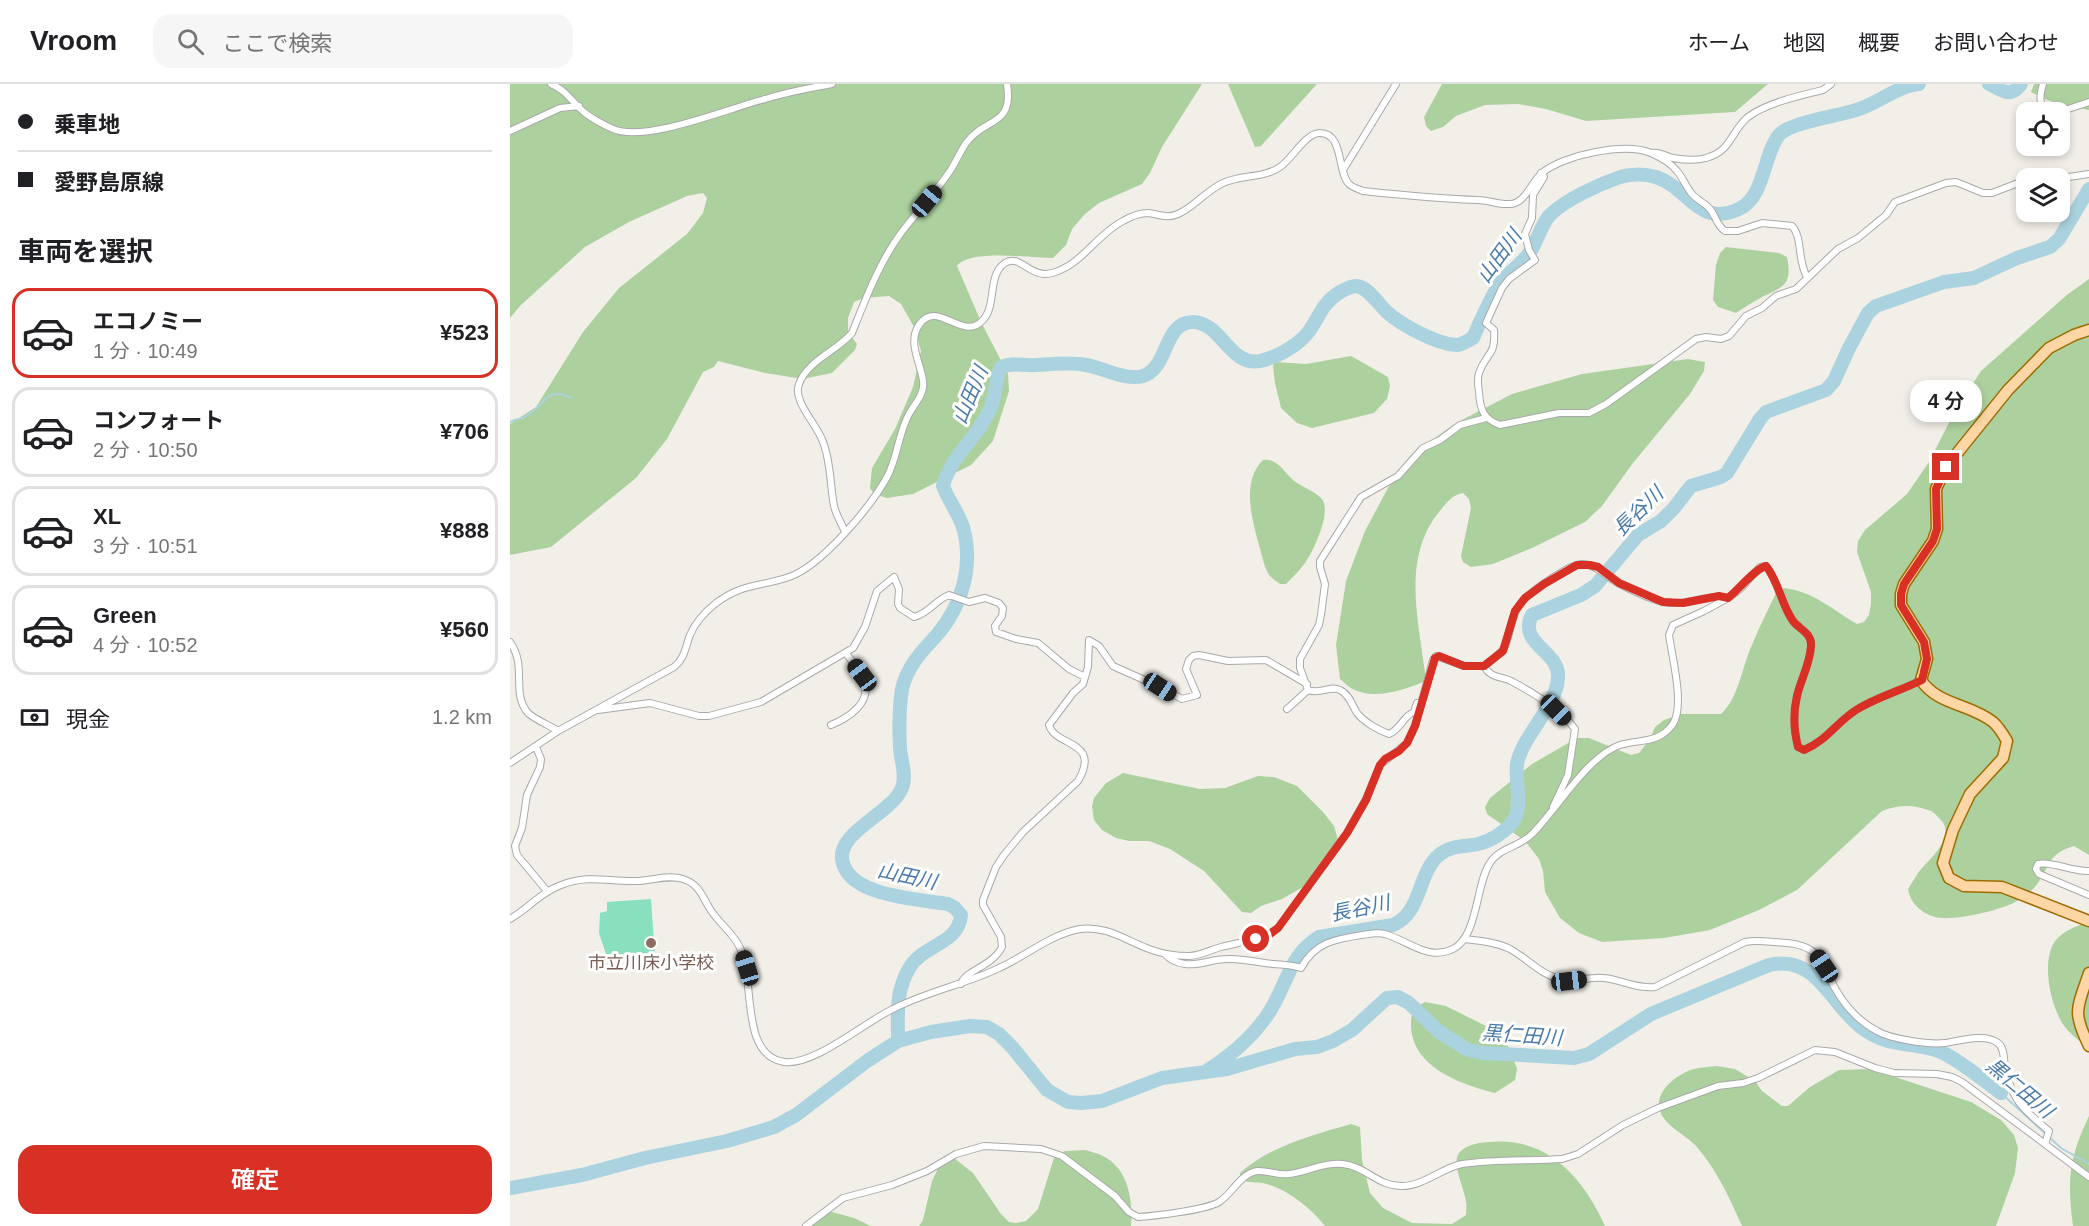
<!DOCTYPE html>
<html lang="ja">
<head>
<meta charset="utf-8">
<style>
  :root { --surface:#fff; --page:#f6f6f6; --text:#202124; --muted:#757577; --line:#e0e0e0; --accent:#d93025 }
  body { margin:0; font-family:Arial,"Noto Sans JP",sans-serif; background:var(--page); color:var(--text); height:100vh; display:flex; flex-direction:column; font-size:22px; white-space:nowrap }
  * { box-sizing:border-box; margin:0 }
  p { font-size:20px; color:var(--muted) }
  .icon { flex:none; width:33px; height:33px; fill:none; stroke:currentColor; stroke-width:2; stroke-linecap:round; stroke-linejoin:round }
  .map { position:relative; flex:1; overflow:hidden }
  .sheet { display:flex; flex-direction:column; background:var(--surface); width:510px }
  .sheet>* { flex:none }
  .banner { display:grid; align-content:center; height:132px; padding:0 18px; background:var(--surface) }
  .buttons { position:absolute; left:1506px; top:18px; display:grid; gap:12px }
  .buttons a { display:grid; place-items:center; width:54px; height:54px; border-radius:12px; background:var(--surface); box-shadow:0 3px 9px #0003; font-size:30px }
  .end { position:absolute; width:27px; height:27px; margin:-14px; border:8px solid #d93025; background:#fff; box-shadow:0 0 0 3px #fff }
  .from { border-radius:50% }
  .bubble { position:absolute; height:42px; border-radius:18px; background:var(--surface); box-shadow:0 3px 9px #0003; font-size:20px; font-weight:600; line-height:42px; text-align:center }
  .car { position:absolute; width:18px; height:36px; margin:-18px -9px; border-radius:8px; box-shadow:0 0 4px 2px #0007; background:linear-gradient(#222 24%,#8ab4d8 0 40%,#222 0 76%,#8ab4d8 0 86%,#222 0) }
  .banner b { display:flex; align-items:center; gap:21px; height:57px; font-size:22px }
  .banner b+b { border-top:2px solid var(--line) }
  .banner i { width:15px; height:15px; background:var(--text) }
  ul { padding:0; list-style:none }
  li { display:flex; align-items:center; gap:18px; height:90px; margin:0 12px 9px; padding:0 6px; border:3px solid var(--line); border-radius:18px }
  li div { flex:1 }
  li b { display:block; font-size:22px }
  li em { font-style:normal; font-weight:600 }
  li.current { border-color:var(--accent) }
  li>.icon { width:54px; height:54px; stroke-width:1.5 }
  h2 { padding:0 18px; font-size:27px; line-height:72px }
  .pay { display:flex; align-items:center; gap:15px; height:66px; padding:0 18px; font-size:22px }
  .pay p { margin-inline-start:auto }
  .cta { display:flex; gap:12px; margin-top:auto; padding:12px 18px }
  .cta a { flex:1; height:69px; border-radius:18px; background:var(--accent); color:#fff; font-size:24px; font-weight:600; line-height:69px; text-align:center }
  header { display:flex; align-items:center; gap:36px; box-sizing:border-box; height:84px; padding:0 30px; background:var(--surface); border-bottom:2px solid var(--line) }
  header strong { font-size:28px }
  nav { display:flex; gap:33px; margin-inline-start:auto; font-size:21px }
  .search { width:420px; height:54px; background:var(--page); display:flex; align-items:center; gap:15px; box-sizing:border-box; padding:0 21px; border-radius:18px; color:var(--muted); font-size:22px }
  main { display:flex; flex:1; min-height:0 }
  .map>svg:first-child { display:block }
  .forest { fill:#add19e }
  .pitch { fill:#88e0be }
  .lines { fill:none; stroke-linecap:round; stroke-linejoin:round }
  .stream { stroke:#aad3df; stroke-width:2 }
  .river { stroke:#aad3df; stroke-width:14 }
  .street-casing { stroke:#a9a9a9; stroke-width:8 }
  .primary-casing { stroke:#a06b00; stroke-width:13 }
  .street { stroke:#fff; stroke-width:6 }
  .primary { stroke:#fcd6a4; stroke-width:10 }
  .route { stroke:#d93025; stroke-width:8 }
  .education-dot { fill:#8d6e63; stroke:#fff; stroke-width:2 }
  .labels { text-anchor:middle; stroke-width:6; stroke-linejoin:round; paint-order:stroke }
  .education-label { font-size:18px; fill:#785e54; stroke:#fff }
  .water-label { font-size:20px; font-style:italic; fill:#4a7aab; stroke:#fff }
</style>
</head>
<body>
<header>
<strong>Vroom</strong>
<div class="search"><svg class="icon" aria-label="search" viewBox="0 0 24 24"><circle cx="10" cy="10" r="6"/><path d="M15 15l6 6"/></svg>ここで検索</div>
<nav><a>ホーム</a><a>地図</a><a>概要</a><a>お問い合わせ</a></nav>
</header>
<main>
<section class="sheet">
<div class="banner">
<b><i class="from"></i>乗車地</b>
<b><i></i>愛野島原線</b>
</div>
<h2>車両を選択</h2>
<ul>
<li class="current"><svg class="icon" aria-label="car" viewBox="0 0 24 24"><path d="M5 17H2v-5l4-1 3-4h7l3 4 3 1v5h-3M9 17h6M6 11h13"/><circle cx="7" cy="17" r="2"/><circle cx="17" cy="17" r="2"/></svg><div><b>エコノミー</b><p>1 分 · 10:49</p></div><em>¥523</em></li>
<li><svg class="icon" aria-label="car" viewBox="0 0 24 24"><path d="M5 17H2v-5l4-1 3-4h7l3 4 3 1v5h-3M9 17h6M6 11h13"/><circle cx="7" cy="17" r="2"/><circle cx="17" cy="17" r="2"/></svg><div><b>コンフォート</b><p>2 分 · 10:50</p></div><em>¥706</em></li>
<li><svg class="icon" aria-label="car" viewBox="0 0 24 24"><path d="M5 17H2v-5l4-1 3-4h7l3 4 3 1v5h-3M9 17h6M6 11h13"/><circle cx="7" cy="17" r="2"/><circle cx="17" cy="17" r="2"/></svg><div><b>XL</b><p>3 分 · 10:51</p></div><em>¥888</em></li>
<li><svg class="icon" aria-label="car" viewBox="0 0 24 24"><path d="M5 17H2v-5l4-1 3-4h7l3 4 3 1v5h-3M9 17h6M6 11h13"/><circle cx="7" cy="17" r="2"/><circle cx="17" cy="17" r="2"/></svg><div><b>Green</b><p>4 分 · 10:52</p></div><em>¥560</em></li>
</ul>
<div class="pay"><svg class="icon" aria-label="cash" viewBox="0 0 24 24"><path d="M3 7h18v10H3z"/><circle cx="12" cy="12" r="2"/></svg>現金<p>1.2 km</p></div>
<div class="cta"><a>確定</a></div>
</section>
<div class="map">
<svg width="1579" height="1142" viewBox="0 0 1579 1142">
  <rect width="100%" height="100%" fill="#f2efe9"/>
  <!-- forest -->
  <path class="forest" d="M0,0H692L652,63L640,89L632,100L589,119L575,130L562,145L556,161L543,174C521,174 460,165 447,182L472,240L498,290L499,307L483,357L461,381L403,410L377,414L364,410L360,404L362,384L385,345L403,303L411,267L404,243L391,220L379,212L354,214L344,218L338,234V248L347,260L345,266L322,289L293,295L255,289L208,277L204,283L193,288L157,355L126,394L41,463L0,471V340L26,323L73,248L109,204L177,150L193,129L197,114L193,109L177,112L119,138L75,163L11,221L0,234Z
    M718,0H807L751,62L745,63Z
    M932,0H1258L1225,28L1076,37L1036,25L1008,20L975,21L946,32L933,43L921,47L916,42L914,33Z
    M1524,0H1579V26C1558,23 1539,19 1521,8Z
    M1216,163L1269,169L1277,173C1282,199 1276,202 1254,212C1244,217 1235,223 1226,229L1208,223L1203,216L1206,181L1210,169Z
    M1579,195V771L1564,762C1534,771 1541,785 1524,804C1520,808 1514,812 1510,815C1496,826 1441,838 1425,833C1411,829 1400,819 1398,805C1401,800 1405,794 1408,789C1419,775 1449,752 1429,734C1425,730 1423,727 1418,726C1401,720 1389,721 1372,727L1287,806L1249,826L1200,846L1154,854L1092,858L1069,849L1050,834L1035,808L1033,787L1029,775L1015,757L977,730L975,723L980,714L1022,680L1067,654H1079L1121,671L1129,669L1140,655L1145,643L1154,636L1171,630H1211C1229,614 1232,582 1242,561C1249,543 1258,526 1266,509L1274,504C1305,508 1321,525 1347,540L1354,538L1359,531L1361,519V508L1347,468L1348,457L1355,446L1397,410L1419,378L1445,327L1471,287L1558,210Z
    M841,272L878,293L880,302L877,315L864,329L802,344L787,339L771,324L765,299L763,282L765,278L796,280Z
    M1178,275L1195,278L1194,287L1180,310L1123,379L1092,422L1075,438L1022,464L983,480L961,483L953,478L951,472L961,424L959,415L953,409C941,411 936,420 929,428C890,476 910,542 916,597C894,606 863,617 841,604C837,602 833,597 830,595L826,561L836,497L855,447L879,402L901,371L946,339L1002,310L1072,290Z
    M753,376C767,374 774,388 783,396C792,403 803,406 811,414C823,426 804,466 795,479C790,486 783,493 776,500H770C765,496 759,493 757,487C754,481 752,472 750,465C743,438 730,399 753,376Z
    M613,689L690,705L715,704L748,692L764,693L787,702L813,728L824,742L828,756L818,779L800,799L772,815L751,822L741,829L732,828L694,787L660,765L639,757H619L606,754L592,746L584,736L582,723L584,714L596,699Z
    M1579,838V964C1571,958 1561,951 1555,943C1540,924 1528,869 1550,852C1558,845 1569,841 1579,838Z
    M915,918L936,922L986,947L1000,965L1007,985L1005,996L985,1009C950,1000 901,983 901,940C901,928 904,924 915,918Z
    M1207,982L1225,985L1245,997L1252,1007L1272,1022H1278L1300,1003L1329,986L1361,985L1461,1018L1491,1036L1504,1051L1508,1064L1505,1089L1486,1142H1232C1219,1113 1207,1086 1186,1062C1176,1051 1156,1043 1150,1027C1143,1008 1168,989 1184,985C1192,983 1200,983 1207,982Z
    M1579,1032V1142H1563C1557,1096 1559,1074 1579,1032Z
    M841,1040L850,1043L852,1076L860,1109L873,1124L902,1139L942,1140L956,1131C956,1127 957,1122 956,1118C955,1106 941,1079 949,1069C956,1060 972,1058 982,1058C1038,1053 1074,1095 1095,1142H815C801,1124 776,1104 753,1099C744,1098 738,1100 730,1094V1089C760,1062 803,1051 841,1040Z
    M575,1066C581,1068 588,1069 593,1072C619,1085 623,1117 621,1142H409L413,1136L422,1097L431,1078L444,1074L463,1089L491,1130L499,1138L506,1139L516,1137L528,1125L544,1074L555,1067Z
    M319,1127L344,1134L361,1142H293L305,1131Z"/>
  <!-- pitch -->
  <path class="pitch" d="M141,815L145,872L131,870L130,875L96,870L89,849L90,829L97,827V818Z"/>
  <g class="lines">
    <!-- stream -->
    <path class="stream" d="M0,338C6,335 13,335 18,331C35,321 37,301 61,314
      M1491,1009L1551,1064L1579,1080"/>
    <!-- river -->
    <path class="river" d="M1479,0C1492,6 1500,15 1511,0
      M388,957C388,931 385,907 400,883C413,861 449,860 451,831L445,824L438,820C409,815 337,813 332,775C329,747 382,729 392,704C397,692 391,677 390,664C389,645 389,624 392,605C397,583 411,568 426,552C452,522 464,482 453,443C448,428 438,416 433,402C441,371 469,353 481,323C486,310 485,296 491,283C502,278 514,282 526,281C543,280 560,278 576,281C594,284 616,297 633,292C659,284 653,238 683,238C711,238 720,283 750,277C765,274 783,264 794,253C809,238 808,222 830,208C836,205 840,202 847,202C859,204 868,220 877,228C891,241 927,260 946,261C952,261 957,257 963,254C971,236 979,217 989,201C997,188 1012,181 1020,168C1028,156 1030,143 1039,132C1054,116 1090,100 1110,93C1121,90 1135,90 1146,93C1179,104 1188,144 1229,125C1255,113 1253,71 1269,51C1280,38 1329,32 1346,26C1367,20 1387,2 1409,0
      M698,986C720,972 741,954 756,933C777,904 777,873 809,853L883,841C912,829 907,790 929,771C940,761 955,763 968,760C981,757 999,746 1005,734C1012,721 1005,695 1007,680C1013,650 1047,623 1048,593C1050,567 1007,560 1022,531L1071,511L1085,502L1128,451L1151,437L1164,424L1181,402L1211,393L1217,389L1250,335L1256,328L1316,306L1324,297L1339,264L1358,229L1366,222L1434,198L1464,194L1507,174L1540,163L1549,155L1579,105
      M0,1104L72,1091L135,1074L217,1057L264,1043L286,1031L357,977L388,957L421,948L460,942L477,943L489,950L502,963L537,1006L558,1018L571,1019L592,1017L652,994L717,985L785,965L807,963L823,957L842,946L877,914L888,913L899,919L928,947L958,966L973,969L1064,974L1079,970L1141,930L1259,881C1307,870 1320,920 1352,944C1379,964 1397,957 1426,966C1445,972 1474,997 1491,1009"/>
    <defs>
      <path id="street" d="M41,0C59,8 61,18 75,29C83,35 94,41 103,45C136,59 219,24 255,15C277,8 299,4 322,0
        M1533,0C1530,10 1528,21 1537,28
        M1549,28L1579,18
        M0,47L50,24L69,22
        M1141,69C1149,67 1155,72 1163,74C1174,76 1186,77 1196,74C1222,67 1220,48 1238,33C1256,19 1292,11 1313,6L1321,0
        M833,86L886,0
        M1031,89L1034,93L1023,111L1022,134L1015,150L1019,166L1025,176L999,195L992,204L976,239L984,246C986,273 976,268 969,289C967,295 968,302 969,308C970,325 973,335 990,341L1049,329H1079L1096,320L1186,255L1196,253L1211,255L1219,252L1236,232L1252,224L1266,212L1286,205L1328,165L1348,154L1376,131L1385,118L1436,99L1446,98L1473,109H1482L1516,96
        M1522,94H1552L1579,90
        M335,448C332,440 326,431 324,422C320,401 321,378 313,358C307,340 282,317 289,300C298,276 327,267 342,249C356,214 369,179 391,149C407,128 425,109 440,87C446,78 450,68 456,59C475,33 504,43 497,0
        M0,558C18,583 0,610 19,630C28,637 39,641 48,647
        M974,582C981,595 992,592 1003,598C1025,610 1050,625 1065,645L1058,691L1043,723
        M798,606C810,611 820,601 830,606C839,610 842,621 847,629C854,638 868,646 879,650C890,646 894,631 904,628L907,619
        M777,625L798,606L790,584V575L809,541L811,531L815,500L810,483V477L851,413L888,392L913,364L930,356L950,341L976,334
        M88,626L140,619L189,632H199L251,618L343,564L355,543L367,507L384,493L389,505L388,520L390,524L404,533C420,529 425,516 439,511L459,518L475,514L489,519L493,524L492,532L485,542L486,548L506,555L528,559L559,585L575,593
        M321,641C338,634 362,619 354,597C351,587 342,578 336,569
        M26,663L31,675L30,683L17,711L12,744L5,762L7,771L37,807
        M0,679L48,647L164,583C175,574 175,564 180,551C185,539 196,527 206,519C233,499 250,503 279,493C311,482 360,424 377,393C388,373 388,350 399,330C405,319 415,310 413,297C411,279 397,259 409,241C427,214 453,259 473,236C487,221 477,191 495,179C510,169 520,195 542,189C572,181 587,150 613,137C620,133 629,129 638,129C648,130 657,135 668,130C684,123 695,108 711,100C730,90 752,95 770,83C782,75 795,50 809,49C834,48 827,88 839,100C843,104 849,105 853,107C891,111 929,115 968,116C978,116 989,121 1000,120C1016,119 1021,98 1032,89C1053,71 1115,58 1141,69C1150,73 1161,79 1167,87C1173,94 1176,103 1182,110C1187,116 1195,119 1200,125C1206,132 1206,141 1215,147H1228L1252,139L1282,142C1293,154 1287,176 1297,193
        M1579,787C1563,788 1542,777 1528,780L1526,785L1529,790L1579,811
        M0,835C18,825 31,808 51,801C79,790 98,798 126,797C140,797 159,790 173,795C189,800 192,812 200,825C209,840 225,850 231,866C245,898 230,971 274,978C303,982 353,940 379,927C414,908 454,901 489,884C516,872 541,850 570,845C597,841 618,858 642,866C653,870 667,872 679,872C690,872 700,866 711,863C731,858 751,856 768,844L837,749L856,715L870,681L897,659L905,642L923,576L926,572L954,582H974C980,577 990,571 994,564C1001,550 1000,533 1010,520C1018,510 1031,501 1042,494C1069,478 1073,473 1099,493C1108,501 1142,516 1154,518C1176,523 1198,509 1218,514
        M954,855C970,857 986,858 1000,865C1018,875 1031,891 1052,896C1066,899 1080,892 1094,894C1112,896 1127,905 1145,903L1235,858C1245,856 1253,857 1263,858C1277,859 1294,859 1306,870C1315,880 1319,894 1326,906C1336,923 1350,938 1367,947C1380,955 1420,961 1435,959C1449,957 1475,949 1488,959C1496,965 1493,980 1496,989C1505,1021 1515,1026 1539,1047L1535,1060
        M655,870C660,876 668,879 675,880C691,882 701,875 717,875C733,874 748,879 764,880C774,881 782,881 791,884C805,858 826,855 852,851C859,850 867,848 875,850C899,857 918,877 943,865C968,853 966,799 980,779C989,764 1009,763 1021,751C1046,727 1077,672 1110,661C1130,655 1149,660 1163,640C1175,621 1162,573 1159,551L1163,541L1194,527L1218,514L1230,505L1250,483L1256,482C1269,498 1271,520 1283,537C1290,546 1302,549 1301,562C1300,580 1291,595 1287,612C1283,629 1284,647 1288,663L1294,666C1316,657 1326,639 1346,626C1367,613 1390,607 1411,596
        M451,900C455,886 482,883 492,863L491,853L473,821V816L486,783L494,771L513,748L568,697C592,656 545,663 539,641L563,609L573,600L578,583L579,556L589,562L603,582L650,603L672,615L687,611L676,585L679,576L683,572L689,571L718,577L756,576L797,600
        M296,1142L333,1114L382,1101L417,1087L446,1070L474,1062L531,1065L552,1072L605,1112L619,1128L628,1133C644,1132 696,1126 709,1118C722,1110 730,1090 747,1087C758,1086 769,1092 779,1090C797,1088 814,1078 833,1080C855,1082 869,1103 892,1102C913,1102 932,1084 952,1080C982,1075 1021,1077 1052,1075L1068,1070L1113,1041L1148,1024L1208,1002L1233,999L1248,994L1305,966L1325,968L1365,984L1384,989L1427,990L1442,993L1452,998L1579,1093"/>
      <path id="primary" d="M1579,246L1564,251L1539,264L1498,306L1436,383L1426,405L1427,445L1423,457L1394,500L1391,510V521L1414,558L1417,575L1411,596C1427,621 1461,620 1483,638C1489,643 1493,650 1497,657L1493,674L1460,710L1443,746L1433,779L1439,794L1454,802L1492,803L1579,837
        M1579,889C1567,925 1562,927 1579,962"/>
    </defs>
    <!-- street casing -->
    <use href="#street" class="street-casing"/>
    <!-- primary casing -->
    <use href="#primary" class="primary-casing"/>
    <!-- street -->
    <use href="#street" class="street"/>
    <!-- primary -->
    <use href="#primary" class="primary"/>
  </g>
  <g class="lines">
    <!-- route -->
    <path class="route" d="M746,855L760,850L768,844L837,749L856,716L870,681L875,675L889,667L897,659L905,642L925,574L929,572L954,582H974L993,567L1005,527L1015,514L1034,500L1067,481H1080L1088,483L1109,499L1153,518L1173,519L1209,512L1218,514C1228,506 1246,484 1256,482C1269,498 1271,520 1283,537C1290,546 1302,549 1301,562C1300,580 1291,595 1287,612C1283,629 1284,647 1288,663L1294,666C1316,657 1326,639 1346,626C1367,613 1390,607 1412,596L1417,575L1414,558L1391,521V510L1394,500L1423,457L1427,445L1426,405L1436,383"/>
  </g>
  <!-- markers -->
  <circle class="education-dot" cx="141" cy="859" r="6"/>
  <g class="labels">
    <!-- education labels -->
    <g class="education-label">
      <text x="141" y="885">市立川床小学校</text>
    </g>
    <!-- water labels -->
    <g class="water-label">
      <text transform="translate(989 172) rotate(-54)" y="7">山田川</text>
      <text transform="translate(460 311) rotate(-67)" y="7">山田川</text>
      <text transform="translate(1128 427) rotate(-44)" y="7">長谷川</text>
      <text transform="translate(397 792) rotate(12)" y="7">山田川</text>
      <text transform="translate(850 824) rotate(-12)" y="7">長谷川</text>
      <text transform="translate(1012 951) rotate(4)" y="7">黒仁田川</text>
      <text transform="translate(1510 1004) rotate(40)" y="7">黒仁田川</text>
    </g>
  </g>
</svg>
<div class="buttons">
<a><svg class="icon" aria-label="locate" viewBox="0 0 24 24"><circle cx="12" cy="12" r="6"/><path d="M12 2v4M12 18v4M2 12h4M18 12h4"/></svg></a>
<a><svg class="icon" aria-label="layers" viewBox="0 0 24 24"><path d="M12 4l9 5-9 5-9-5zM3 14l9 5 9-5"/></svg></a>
</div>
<i class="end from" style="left:746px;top:855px"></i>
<i class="end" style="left:1436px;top:383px"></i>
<div class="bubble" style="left:1400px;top:296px;width:72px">4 分</div>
<i class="car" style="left:417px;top:117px;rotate:40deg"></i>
<i class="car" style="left:352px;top:591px;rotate:323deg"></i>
<i class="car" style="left:650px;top:603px;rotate:123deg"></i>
<i class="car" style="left:1046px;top:626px;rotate:135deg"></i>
<i class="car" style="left:1314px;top:882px;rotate:326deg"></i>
<i class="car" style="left:237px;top:884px;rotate:343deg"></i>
<i class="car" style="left:1059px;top:897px;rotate:83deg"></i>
</div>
</main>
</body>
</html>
